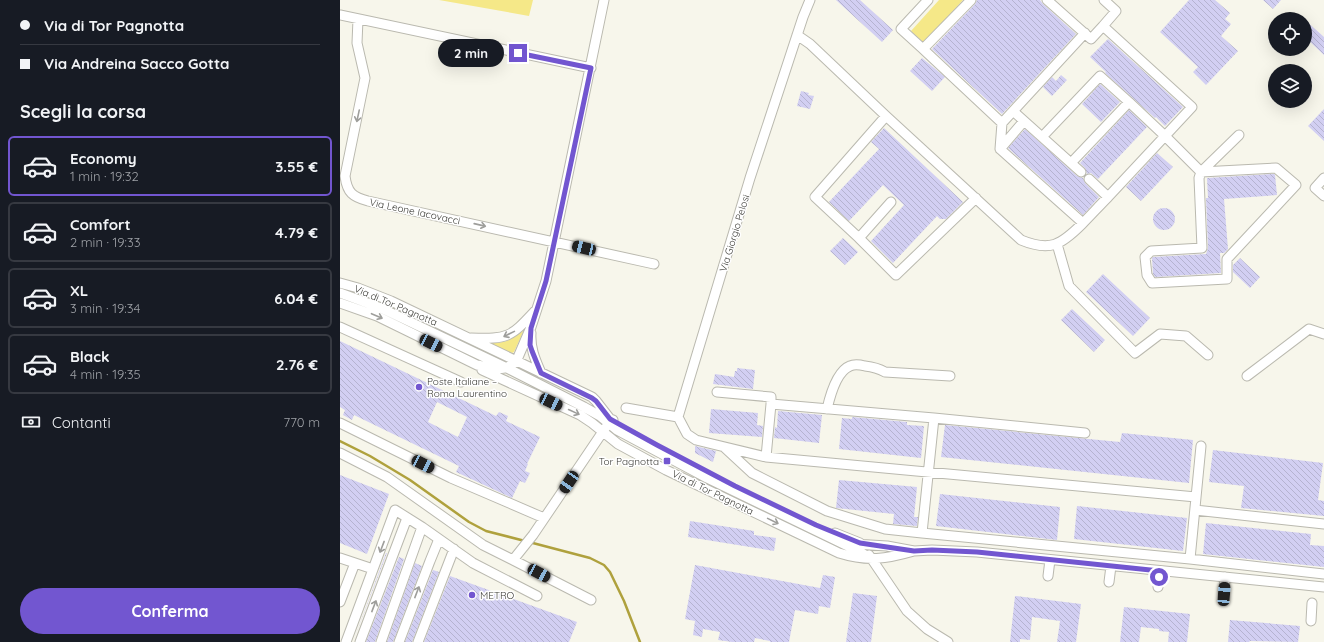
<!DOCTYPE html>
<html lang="it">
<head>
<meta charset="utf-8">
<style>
  :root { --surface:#171b24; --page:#20242c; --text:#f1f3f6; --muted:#9ea1a6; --line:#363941; --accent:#7256d0 }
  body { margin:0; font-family:Quicksand,sans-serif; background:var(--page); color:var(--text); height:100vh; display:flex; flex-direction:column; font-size:15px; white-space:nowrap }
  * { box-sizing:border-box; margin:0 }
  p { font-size:13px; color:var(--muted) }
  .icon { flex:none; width:22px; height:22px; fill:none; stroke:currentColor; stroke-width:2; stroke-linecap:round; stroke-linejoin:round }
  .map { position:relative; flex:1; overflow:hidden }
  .side { display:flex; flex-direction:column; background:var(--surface); width:340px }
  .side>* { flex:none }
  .hud { display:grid; align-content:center; height:88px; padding:0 20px; background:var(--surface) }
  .tools { position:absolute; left:928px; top:12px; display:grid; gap:8px }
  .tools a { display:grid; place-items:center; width:44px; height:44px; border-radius:50%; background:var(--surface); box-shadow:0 4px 16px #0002; font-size:20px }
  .end { position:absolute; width:18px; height:18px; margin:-9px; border:5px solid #7256d0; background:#fff; box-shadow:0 0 0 2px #fff }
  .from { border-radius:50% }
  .bubble { position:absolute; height:28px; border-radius:14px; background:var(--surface); box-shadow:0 4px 16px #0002; font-size:13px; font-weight:800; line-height:28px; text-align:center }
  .car { position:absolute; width:12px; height:24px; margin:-12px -6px; border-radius:5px; box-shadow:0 0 3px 1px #0007; background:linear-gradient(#222 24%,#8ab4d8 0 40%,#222 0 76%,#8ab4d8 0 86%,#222 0) }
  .hud b { display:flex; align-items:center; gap:14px; height:38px; font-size:15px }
  .hud b+b { border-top:1px solid var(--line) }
  .hud i { width:10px; height:10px; background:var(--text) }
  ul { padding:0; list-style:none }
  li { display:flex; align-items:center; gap:12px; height:60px; margin:0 8px 6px; padding:0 12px; border:2px solid var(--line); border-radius:6px }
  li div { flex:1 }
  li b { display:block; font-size:15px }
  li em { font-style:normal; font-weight:800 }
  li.active { border-color:var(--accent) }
  li>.icon { width:36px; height:36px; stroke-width:1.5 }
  h2 { padding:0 20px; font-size:18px; line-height:48px }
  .pay { display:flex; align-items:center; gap:10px; height:44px; padding:0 20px; font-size:15px }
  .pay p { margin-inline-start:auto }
  .cta { display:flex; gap:8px; margin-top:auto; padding:8px 20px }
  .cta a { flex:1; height:46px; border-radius:24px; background:var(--accent); color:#fff; font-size:16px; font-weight:800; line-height:46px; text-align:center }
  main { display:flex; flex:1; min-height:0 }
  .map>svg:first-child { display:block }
  .green { fill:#f5e888 }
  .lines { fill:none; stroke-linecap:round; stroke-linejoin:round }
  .stream { stroke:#afa13d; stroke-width:2.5 }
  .building { fill:url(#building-back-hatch); fill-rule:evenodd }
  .minor-casing { stroke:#bab9af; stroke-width:11 }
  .minor { stroke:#fff; stroke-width:9 }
  .oneway { stroke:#9e9e9b }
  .route { stroke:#7256d0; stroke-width:5 }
  .poi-dot { fill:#7256d0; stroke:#fff; stroke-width:1.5 }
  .labels { text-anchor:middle; stroke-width:3; stroke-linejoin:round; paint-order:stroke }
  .street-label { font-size:10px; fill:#3c3c37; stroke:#fff }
  .poi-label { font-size:10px; fill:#3c3c37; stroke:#fff; text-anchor:start }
</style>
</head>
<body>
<main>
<section class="side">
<div class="hud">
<b><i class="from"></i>Via di Tor Pagnotta</b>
<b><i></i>Via Andreina Sacco Gotta</b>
</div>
<h2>Scegli la corsa</h2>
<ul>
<li class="active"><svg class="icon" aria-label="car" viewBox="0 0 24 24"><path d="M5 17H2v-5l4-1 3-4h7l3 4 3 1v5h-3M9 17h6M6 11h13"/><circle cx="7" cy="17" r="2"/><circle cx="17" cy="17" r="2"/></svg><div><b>Economy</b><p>1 min · 19:32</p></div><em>3.55 €</em></li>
<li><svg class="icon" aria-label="car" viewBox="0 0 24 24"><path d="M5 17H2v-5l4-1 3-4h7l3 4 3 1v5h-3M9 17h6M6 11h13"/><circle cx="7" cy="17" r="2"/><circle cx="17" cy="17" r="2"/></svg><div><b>Comfort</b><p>2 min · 19:33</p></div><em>4.79 €</em></li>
<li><svg class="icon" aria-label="car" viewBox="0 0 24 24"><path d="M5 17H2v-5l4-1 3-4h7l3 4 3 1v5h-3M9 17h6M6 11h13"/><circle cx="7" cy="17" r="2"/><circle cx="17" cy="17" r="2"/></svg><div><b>XL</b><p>3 min · 19:34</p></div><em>6.04 €</em></li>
<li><svg class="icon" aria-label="car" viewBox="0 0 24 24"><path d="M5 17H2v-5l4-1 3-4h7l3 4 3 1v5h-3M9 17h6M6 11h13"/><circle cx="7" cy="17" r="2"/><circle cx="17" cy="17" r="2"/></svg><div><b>Black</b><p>4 min · 19:35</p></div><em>2.76 €</em></li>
</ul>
<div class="pay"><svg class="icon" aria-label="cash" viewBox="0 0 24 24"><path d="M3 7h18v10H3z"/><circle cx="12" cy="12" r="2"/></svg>Contanti<p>770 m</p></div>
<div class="cta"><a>Conferma</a></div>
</section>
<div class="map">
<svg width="984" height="642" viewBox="0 0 984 642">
  <defs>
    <pattern id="building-back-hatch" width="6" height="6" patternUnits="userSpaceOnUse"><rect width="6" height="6" fill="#d2cff2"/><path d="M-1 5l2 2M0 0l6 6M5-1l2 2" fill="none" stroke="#b5b3d0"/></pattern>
  </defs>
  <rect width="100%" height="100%" fill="#f7f6eb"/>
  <!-- green -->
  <path class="green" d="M99,0H193L189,16Z
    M599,0H623L584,43L571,31Z
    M184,330L174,352L172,353L150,344V343C166,343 171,340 184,330Z"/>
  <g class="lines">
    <!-- stream -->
    <path class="stream" d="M0,441L30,456L70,480L129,522L146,531L185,541
      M189,542L250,558L264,565L270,572L284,601L300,642"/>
  </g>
  <!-- building -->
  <path class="building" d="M496,0H520L553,30L542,42Z
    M637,0H700L703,4L736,34L662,114L592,49L635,4Z
    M849,0H875L890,13L885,19L891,24L881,36L898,51L866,85L853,72L858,67L820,32Z
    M923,0H941L933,9Z
    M965,20L984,37V55L965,37Z
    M768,39L843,107L825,126L816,117L815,118L765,73L766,72L750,57Z
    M582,58L605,77L592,91L570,71Z
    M721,75L727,80L712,96L703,87L712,77L716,81Z
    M760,84L780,102L761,122L742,104Z
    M461,91L469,93L468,95L474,96L470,109L457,106Z
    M984,109V141L968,126Z
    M789,110L807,127L758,179L751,173L747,174L745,168L740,163Z
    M544,128L623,202L606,219H600L597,216L553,263L531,241L564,205L543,185L509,221L489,202L539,149L531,142Z
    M685,129L737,176L743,178L745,183L759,197L743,215L668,148Z
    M817,153L833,167L801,201L786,187Z
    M934,174L935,175L937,195L884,199L888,249L884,253H880L881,273L815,277L813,274L812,258L813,257L866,254L868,248L866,198H868L867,178Z
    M813 219a11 11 0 1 1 22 0a11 11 0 1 1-22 0Z
    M503,238L518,252L505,265L490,251Z
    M900,258L920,277L910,288L893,272V265Z
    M763,274L810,318L793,336L746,292Z
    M732,309L765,340L754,352L721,320Z
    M0,341L156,416L159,412L168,416L166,421L200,437L187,464H188L185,471L190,473L185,483L180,481L172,498L116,472L119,466L14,415L12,420L3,415L5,410L0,407ZM97,402L127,417L118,437L88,422Z
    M397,368L415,370L413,389L373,384L375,374L394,377L395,371H397Z
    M371,409L418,413L417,425L423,426L422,437L369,433Z
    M438,411L482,415L479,443L434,438L435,427L437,428Z
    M512,417L567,422V425L584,426L581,458L499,449L502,418L512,419Z
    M605,425L780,442L782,433L853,440L849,483L601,457Z
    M355,446L376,451L373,462L355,453Z
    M873,450L983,463L978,500L984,501V516L901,508L904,486L869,482Z
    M0,475L49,494L27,554L0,543Z
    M499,480L577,487L574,517H578L577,526L553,524L554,514L496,508Z
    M600,494L720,507L717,540L596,526Z
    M737,506L847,518L843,551L734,539Z
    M350,521L414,531V535L436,538L434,551L348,537Z
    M866,523L971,534L970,545L984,546V567L863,554Z
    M46,553H47L13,642Z
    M59,557L64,559L35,642H26Z
    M75,563L82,566L53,642H47Z
    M355,565L480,588L483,575L495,577L490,608L479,606L478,614L455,610L449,642H430V641L415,638L414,642H392L378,640L380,632L363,629L362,637L353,635L355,621L345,619Z
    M93,570L99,572L72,642H65Z
    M110,576L237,622L229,642H84Z
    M513,593L537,596L531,642H506Z
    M675,596L741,604L736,642H717L720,621L692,617L690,640L680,639V642H670Z
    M784,607L850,614L847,642H828L829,632L819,631V629L801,627L799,642H780Z
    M890,620L960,626L958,642L910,641L909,642H888Z"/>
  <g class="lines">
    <defs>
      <path id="minor" d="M588,0L561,29L583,49L631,0
        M707,0L751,39L763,26
        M764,0L776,11L763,26L852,107L825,136L861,172L859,178L862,248L811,251L805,257L807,275L812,283L887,279V259L956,185L936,168L861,172L899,135
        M0,15L251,68
        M18,19L17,43L25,78L5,176C7,193 13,197 28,201L314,264
        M457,35L470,44L546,116L681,240C710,252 721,245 742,224C751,215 759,206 768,197
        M583,49L662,123L745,33
        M673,111L741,172
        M546,116L475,197L519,238L551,202
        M662,123L660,149L743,223
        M702,137L760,76L789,102
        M660,149L684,121
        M731,163L789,102L825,136L768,197L749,179
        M984,178L975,188L984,196
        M519,238L556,275L636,198
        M717,244L729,286L795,353L820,334L846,336L868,355
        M0,283L18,288L51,301L252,397L256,401L270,419L273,420
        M0,293L41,308L167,368L244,407L260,416L277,430L367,478L518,551L532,559
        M0,303L37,316L137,365C152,368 163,373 176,362L191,327L206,281L264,0
        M0,327L121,382
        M191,333C190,348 195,359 201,373
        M131,338C168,339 170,338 195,311
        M142,370L240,415L252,423L278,444L326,470L499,553C528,562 546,559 574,551
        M907,376L969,329L984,334
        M377,392L431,397V404
        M286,408L338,417L410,178L463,17L470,0
        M487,409C490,396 497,371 510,366C514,364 521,365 525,366C534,367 538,368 545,372L610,376
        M338,417L347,434L356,440L426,457L856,497
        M0,423L111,478L204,518
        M385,448L412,473L487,511L545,529L582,533L594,418L745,433
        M0,453L47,477L143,545L173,560L193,535L266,427
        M426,457L431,404L594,418
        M855,510L984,524
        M495,533L520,543
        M582,533L850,559L861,446
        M514,544L547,546L574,551L592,550L637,552L984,587
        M529,555L567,611L587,629L608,642
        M0,558L33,569
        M850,559L984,574
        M173,560L251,600
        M708,576L710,560
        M769,582L771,566
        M818,587L820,571
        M884,594L885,577
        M0,602L15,563
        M971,621L972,603
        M6,642L55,510L82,527L133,563L197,596
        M20,642L67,518
        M41,642L82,527
        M59,642L90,561L99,539
        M78,642L114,549"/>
    </defs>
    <!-- minor casing -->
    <use href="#minor" class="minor-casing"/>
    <!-- minor -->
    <use href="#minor" class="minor"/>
  </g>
  <!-- one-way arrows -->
  <defs><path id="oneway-shaft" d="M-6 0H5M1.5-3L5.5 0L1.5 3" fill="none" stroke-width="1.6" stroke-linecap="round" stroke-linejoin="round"/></defs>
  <g class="oneway">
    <use href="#oneway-shaft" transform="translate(18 116) rotate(102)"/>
    <use href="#oneway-shaft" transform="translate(140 225) rotate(13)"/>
    <use href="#oneway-shaft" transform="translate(37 316) rotate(23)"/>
    <use href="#oneway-shaft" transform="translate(169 334) rotate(154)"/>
    <use href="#oneway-shaft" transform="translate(234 412) rotate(25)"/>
    <use href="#oneway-shaft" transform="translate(433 521) rotate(26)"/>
    <use href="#oneway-shaft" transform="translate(42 547) rotate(111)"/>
    <use href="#oneway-shaft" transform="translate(77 592) rotate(-69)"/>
    <use href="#oneway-shaft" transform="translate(34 606) rotate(-69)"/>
  </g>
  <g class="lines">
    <!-- route -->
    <path class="route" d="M178,53L251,68L206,281L191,328L190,345L192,351L201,373L252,398L256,401L270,419L317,445L395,486L476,525L520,543L574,551L592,550L637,552L820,571L819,577"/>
  </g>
  <!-- markers -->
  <g class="poi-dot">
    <circle cx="79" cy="387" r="4"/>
    <rect x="323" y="457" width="8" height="8" rx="2"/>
    <circle cx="132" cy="595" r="4"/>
  </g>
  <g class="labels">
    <!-- street labels -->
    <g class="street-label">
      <text transform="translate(75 211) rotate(12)" y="4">Via Leone Iacovacci</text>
      <text transform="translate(394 233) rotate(-73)" y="4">Via Giorgio Pelosi</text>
      <text transform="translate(56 305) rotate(23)" y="4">Via di Tor Pagnotta</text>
      <text transform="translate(373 492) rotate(26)" y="4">Via di Tor Pagnotta</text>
    </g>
    <!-- poi labels -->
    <g class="poi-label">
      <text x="87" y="385">Poste Italiane –<tspan x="87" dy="12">Roma Laurentino</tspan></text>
      <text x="319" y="465" text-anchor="end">Tor Pagnotta</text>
      <text x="140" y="599">METRO</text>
    </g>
  </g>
</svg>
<div class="tools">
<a><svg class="icon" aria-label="locate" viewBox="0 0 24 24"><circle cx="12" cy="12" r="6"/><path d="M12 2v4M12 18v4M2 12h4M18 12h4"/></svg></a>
<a><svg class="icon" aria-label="layers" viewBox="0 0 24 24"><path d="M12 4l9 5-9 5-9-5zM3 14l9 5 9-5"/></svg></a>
</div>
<i class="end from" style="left:819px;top:577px"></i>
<i class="end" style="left:178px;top:53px"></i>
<div class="bubble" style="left:98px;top:39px;width:66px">2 min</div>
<i class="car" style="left:244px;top:248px;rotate:283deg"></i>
<i class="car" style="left:91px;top:343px;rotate:116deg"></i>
<i class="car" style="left:211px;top:402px;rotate:115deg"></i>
<i class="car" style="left:83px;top:464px;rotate:117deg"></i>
<i class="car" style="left:229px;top:482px;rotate:214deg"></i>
<i class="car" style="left:199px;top:573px;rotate:118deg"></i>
<i class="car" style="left:884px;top:594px;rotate:4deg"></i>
</div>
</main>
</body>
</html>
